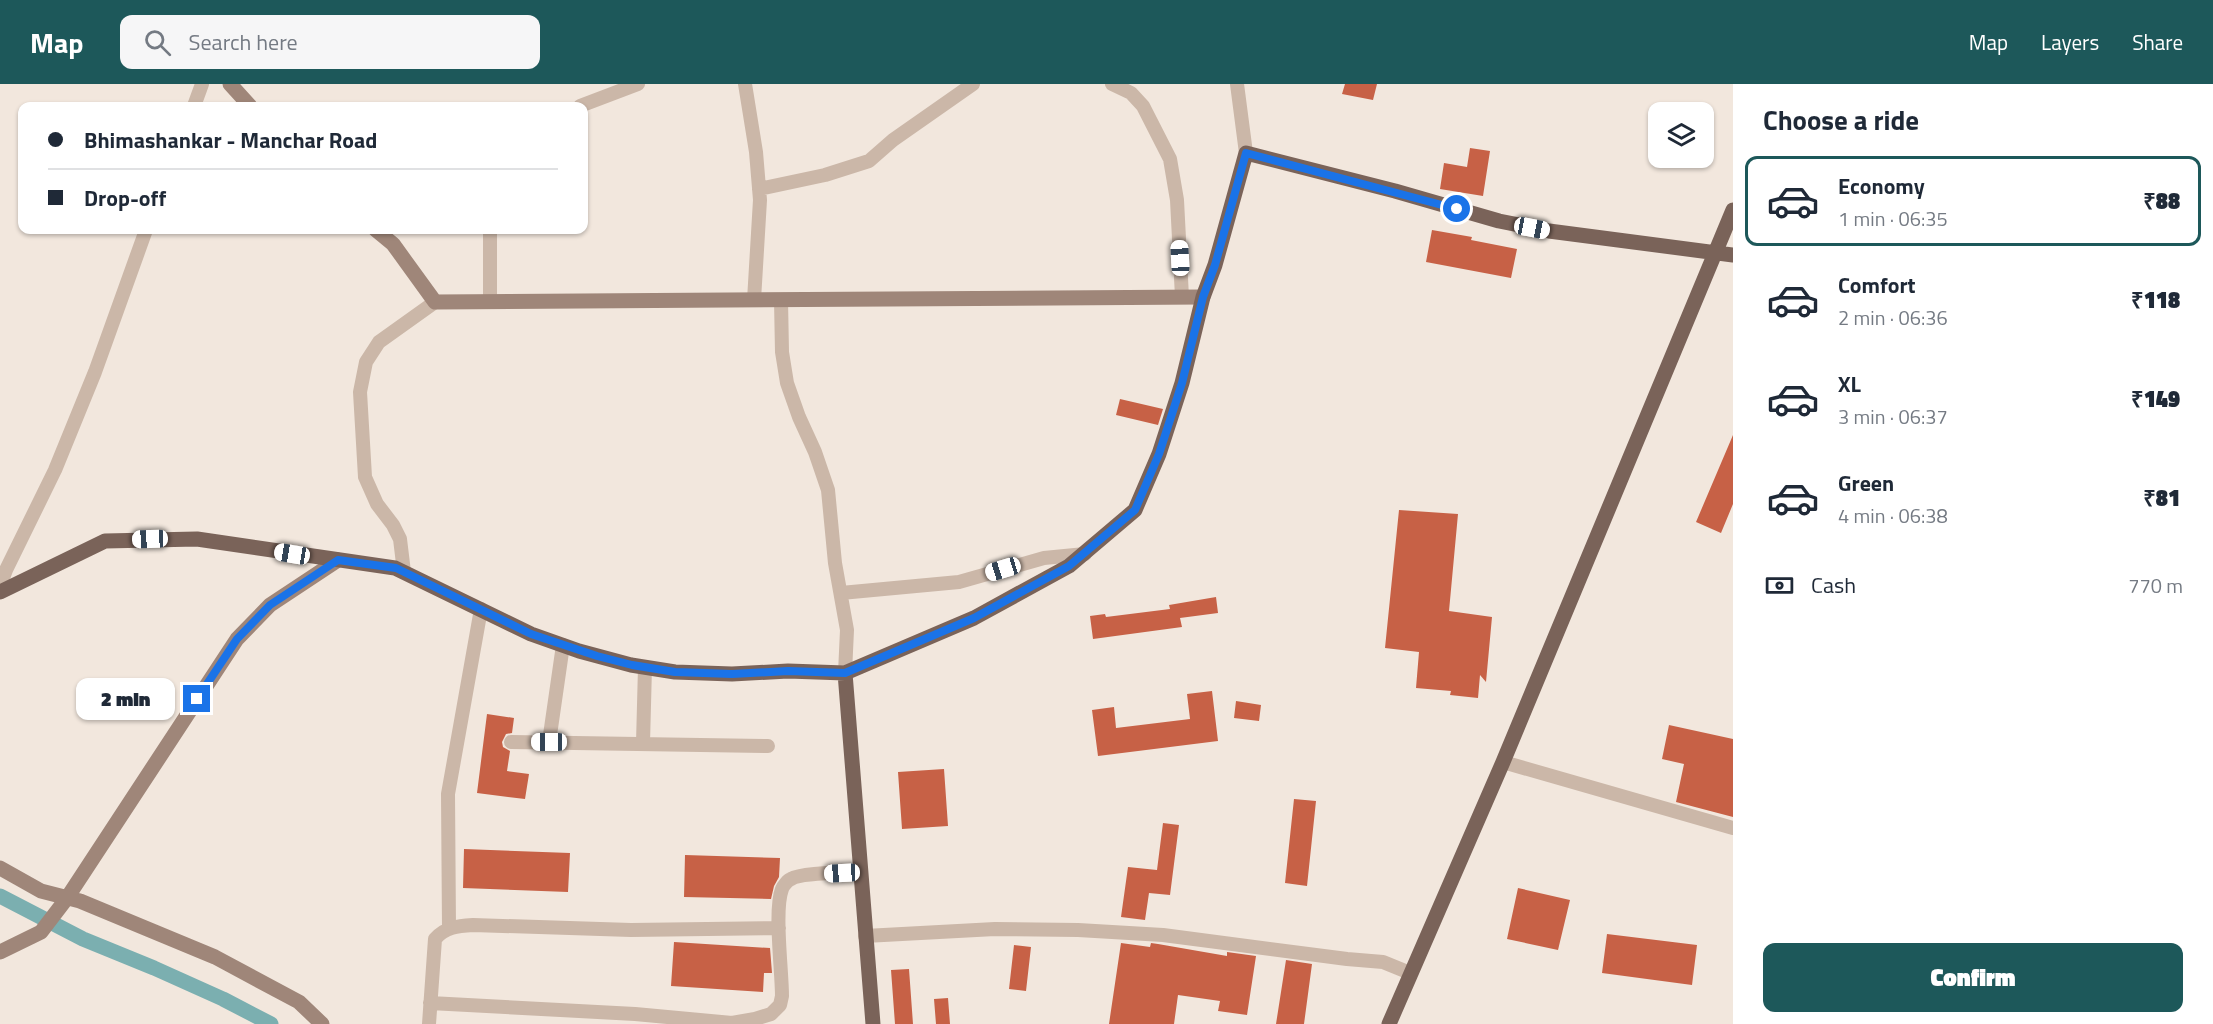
<!DOCTYPE html>
<html lang="en">
<head>
<meta charset="utf-8">
<style>
  :root { --surface:#fff; --page:#f6f6f7; --text:#1f2937; --muted:#747a83; --line:#e0e1e3; --accent:#1d585a }
  body { margin:0; font-family:"Titillium Web",sans-serif; background:var(--page); color:var(--text); height:100vh; display:flex; flex-direction:column; font-size:22px; white-space:nowrap }
  * { box-sizing:border-box; margin:0 }
  p { font-size:20px; color:var(--muted) }
  .icon { flex:none; width:33px; height:33px; fill:none; stroke:currentColor; stroke-width:2; stroke-linecap:round; stroke-linejoin:round }
  .map { position:relative; flex:1; overflow:hidden }
  .details { display:flex; flex-direction:column; background:var(--surface); width:480px }
  .details>* { flex:none }
  .guide { position:absolute; left:18px; top:18px; width:570px; height:132px; border-radius:12px; box-shadow:0 2px 4px #0004; display:grid; align-content:center; height:132px; padding:0 30px; background:var(--surface) }
  .fabs { position:absolute; left:1648px; top:18px; display:grid; gap:12px }
  .fabs a { display:grid; place-items:center; width:66px; height:66px; border-radius:12px; background:var(--surface); box-shadow:0 2px 4px #0004; font-size:30px }
  .end { position:absolute; width:27px; height:27px; margin:-14px; border:8px solid #1a73e8; background:#fff; box-shadow:0 0 0 3px #fff }
  .from { border-radius:50% }
  .bubble { position:absolute; height:42px; border-radius:12px; background:var(--surface); box-shadow:0 2px 4px #0004; font-size:20px; font-weight:800; line-height:42px; text-align:center }
  .car { position:absolute; width:18px; height:36px; margin:-18px -9px; border-radius:8px; box-shadow:0 0 4px 2px #0007; background:linear-gradient(#fff 24%,#345 0 40%,#fff 0 76%,#345 0 86%,#fff 0) }
  .guide b { display:flex; align-items:center; gap:21px; height:57px; font-size:22px }
  .guide b+b { border-top:2px solid var(--line) }
  .guide i { width:15px; height:15px; background:var(--text) }
  ul { padding:0; list-style:none }
  li { display:flex; align-items:center; gap:18px; height:90px; margin:0 12px 9px; padding:0 18px; border:3px solid transparent; border-radius:12px }
  li div { flex:1 }
  li b { display:block; font-size:22px }
  li em { font-style:normal; font-weight:800 }
  li.active { border-color:var(--accent) }
  li>.icon { width:54px; height:54px; stroke-width:1.5 }
  h2 { padding:0 30px; font-size:27px; line-height:72px }
  .pay { display:flex; align-items:center; gap:15px; height:66px; padding:0 30px; font-size:22px }
  .pay p { margin-inline-start:auto }
  .primary-button { display:flex; gap:12px; margin-top:auto; padding:12px 30px }
  .primary-button a { flex:1; height:69px; border-radius:12px; background:var(--accent); color:#fff; font-size:24px; font-weight:800; line-height:69px; text-align:center }
  header { display:flex; align-items:center; gap:36px; box-sizing:border-box; height:84px; padding:0 30px; background:var(--accent); color:#fff }
  header strong { font-size:28px }
  nav { display:flex; gap:33px; margin-inline-start:auto; font-size:21px }
  .search { width:420px; height:54px; background:var(--page); display:flex; align-items:center; gap:15px; box-sizing:border-box; padding:0 21px; border-radius:12px; color:var(--muted); font-size:22px }
  main { display:flex; flex:1; min-height:0 }
  .map>svg:first-child { display:block }
  .lines { fill:none; stroke-linecap:round; stroke-linejoin:round }
  .canal { stroke:#7bafb0; stroke-width:15 }
  .building { fill:#c76146 }
  .street { stroke:#cbb7a8; stroke-width:14 }
  .secondary { stroke:#9f8679; stroke-width:15 }
  .primary { stroke:#7a6359; stroke-width:15 }
  .route { stroke:#1a73e8; stroke-width:8 }
</style>
</head>
<body>
<header>
<strong>Map</strong>
<div class="search"><svg class="icon" aria-label="search" viewBox="0 0 24 24"><circle cx="10" cy="10" r="6"/><path d="M15 15l6 6"/></svg>Search here</div>
<nav><a>Map</a><a>Layers</a><a>Share</a></nav>
</header>
<main>
<div class="map">
<svg width="1733" height="940" viewBox="0 0 1733 940">
  <rect width="100%" height="100%" fill="#f2e7dd"/>
  <g class="lines">
    <!-- canal -->
    <path class="canal" d="M0,812L83,855L154,884L223,915L271,940"/>
  </g>
  <!-- building -->
  <path class="building" d="M1345,0H1377L1373,16L1342,10Z
    M1470,64L1490,67L1483,112L1440,105L1444,79L1467,83Z
    M1432,146L1472,153L1471,156L1517,165L1511,194L1426,178Z
    M1120,315L1163,325L1158,341L1116,331Z
    M1733,351V420L1721,449L1696,438Z
    M1399,426L1458,430L1449,527L1492,533L1486,598L1480,591L1478,614L1450,611L1451,607L1416,604L1419,568L1385,564Z
    M1216,513L1218,529L1180,534L1182,543L1093,555L1090,532L1105,530L1106,533L1170,525L1169,521Z
    M1212,607L1218,657L1098,672L1092,626L1114,623L1116,644L1190,635L1187,610Z
    M1236,617L1261,621L1259,637L1234,634Z
    M487,630L514,634L512,649L506,650L502,658L503,663L510,667L507,687L529,690L525,715L477,709Z
    M1669,641L1733,655V733L1676,718L1684,680L1662,675Z
    M944,685L948,742L902,745L898,688Z
    M1294,715L1316,717L1307,802L1285,799Z
    M1163,739L1179,741L1170,811L1149,809L1145,836L1121,833L1128,783L1157,786Z
    M464,765L570,769L568,808L463,804Z
    M685,771L780,774L779,793L774,802L771,815L684,813Z
    M1518,804L1570,816L1558,866L1507,855Z
    M1607,850L1697,861L1692,901L1602,889Z
    M674,858L770,864L772,889H764L763,908L671,902Z
    M1121,859L1150,863L1151,859L1158,860L1227,872V868L1256,872L1247,931L1218,927L1220,917L1178,911L1174,940H1109Z
    M1014,861L1031,863L1026,907L1009,905Z
    M1286,876L1312,880L1304,940H1276Z
    M909,885L913,940H895L891,886Z
    M948,914L950,940H936L934,915Z"/>
  <g class="lines">
    <!-- street -->
    <path class="street" d="M745,0L756,68L760,116L754,216
      M1112,0L1131,9L1143,22L1170,75L1177,116L1182,213
      M1237,0L1246,69
      M194,22L202,0
      M580,22L638,0
      M759,105L825,91L869,77L893,56L973,0
      M781,216L782,268L787,299L799,333L815,368L828,406L835,479L847,546L845,589
      M490,218V146
      M404,488L400,455L393,441L377,420L365,393L360,308L366,278L379,258L435,218
      M0,502L6,486L55,386L95,288L146,146
      M841,509L959,498L1044,474L1085,470
      M511,658L768,662
      M549,658L563,561
      M643,659L645,583
      M1503,678L1733,744
      M449,845L448,710L481,525
      M865,852L995,845L1078,846L1163,851L1347,875L1383,878L1410,889
      M430,919L635,930L732,939L755,935L771,930L780,921L782,912C782,887 774,826 782,805C783,802 788,796 791,795C802,788 845,789 860,788
      M429,940L435,855C445,843 458,842 473,841L631,846L779,844"/>
    <!-- secondary -->
    <path class="secondary" d="M230,0L250,22
      M376,146L393,160L435,218L1203,213
      M0,784L41,807L80,817L215,873L299,918L322,940
      M0,868L41,848L67,814L237,555L270,521L338,476"/>
    <!-- primary -->
    <path class="primary" d="M0,508L105,457L197,455L395,484L531,550L579,567L631,581L675,588L732,590L788,587L845,589L974,534L1069,482L1135,426L1159,370L1182,299L1203,213L1215,181L1246,69L1395,107L1499,137L1549,147L1733,171
      M845,589L873,940
      M1389,940L1503,678L1733,126"/>
  </g>
  <g class="lines">
    <!-- route -->
    <path class="route" d="M197,615L237,555L270,521L338,476L396,484L531,550L597,572L632,581L675,588L732,590L788,587L845,589L974,534L1069,482L1135,426L1159,370L1182,299L1203,213L1215,181L1246,69L1457,125"/>
  </g>
</svg>
<div class="fabs">
<a><svg class="icon" aria-label="layers" viewBox="0 0 24 24"><path d="M12 4l9 5-9 5-9-5zM3 14l9 5 9-5"/></svg></a>
</div>
<i class="end from" style="left:1457px;top:125px"></i>
<i class="end" style="left:197px;top:615px"></i>
<div class="bubble" style="left:76px;top:594px;width:99px">2 min</div>
<i class="car" style="left:1532px;top:144px;rotate:101deg"></i>
<i class="car" style="left:1180px;top:174px;rotate:357deg"></i>
<i class="car" style="left:150px;top:455px;rotate:268deg"></i>
<i class="car" style="left:292px;top:470px;rotate:279deg"></i>
<i class="car" style="left:1003px;top:485px;rotate:253deg"></i>
<i class="car" style="left:549px;top:658px;rotate:270deg"></i>
<i class="car" style="left:842px;top:789px;rotate:267deg"></i>
<div class="guide">
<b><i class="from"></i>Bhimashankar - Manchar Road</b>
<b><i></i>Drop-off</b>
</div>
</div>
<section class="details">
<h2>Choose a ride</h2>
<ul>
<li class="active"><svg class="icon" aria-label="car" viewBox="0 0 24 24"><path d="M5 17H2v-5l4-1 3-4h7l3 4 3 1v5h-3M9 17h6M6 11h13"/><circle cx="7" cy="17" r="2"/><circle cx="17" cy="17" r="2"/></svg><div><b>Economy</b><p>1 min · 06:35</p></div><em>₹88</em></li>
<li><svg class="icon" aria-label="car" viewBox="0 0 24 24"><path d="M5 17H2v-5l4-1 3-4h7l3 4 3 1v5h-3M9 17h6M6 11h13"/><circle cx="7" cy="17" r="2"/><circle cx="17" cy="17" r="2"/></svg><div><b>Comfort</b><p>2 min · 06:36</p></div><em>₹118</em></li>
<li><svg class="icon" aria-label="car" viewBox="0 0 24 24"><path d="M5 17H2v-5l4-1 3-4h7l3 4 3 1v5h-3M9 17h6M6 11h13"/><circle cx="7" cy="17" r="2"/><circle cx="17" cy="17" r="2"/></svg><div><b>XL</b><p>3 min · 06:37</p></div><em>₹149</em></li>
<li><svg class="icon" aria-label="car" viewBox="0 0 24 24"><path d="M5 17H2v-5l4-1 3-4h7l3 4 3 1v5h-3M9 17h6M6 11h13"/><circle cx="7" cy="17" r="2"/><circle cx="17" cy="17" r="2"/></svg><div><b>Green</b><p>4 min · 06:38</p></div><em>₹81</em></li>
</ul>
<div class="pay"><svg class="icon" aria-label="cash" viewBox="0 0 24 24"><path d="M3 7h18v10H3z"/><circle cx="12" cy="12" r="2"/></svg>Cash<p>770 m</p></div>
<div class="primary-button"><a>Confirm</a></div>
</section>
</main>
</body>
</html>
